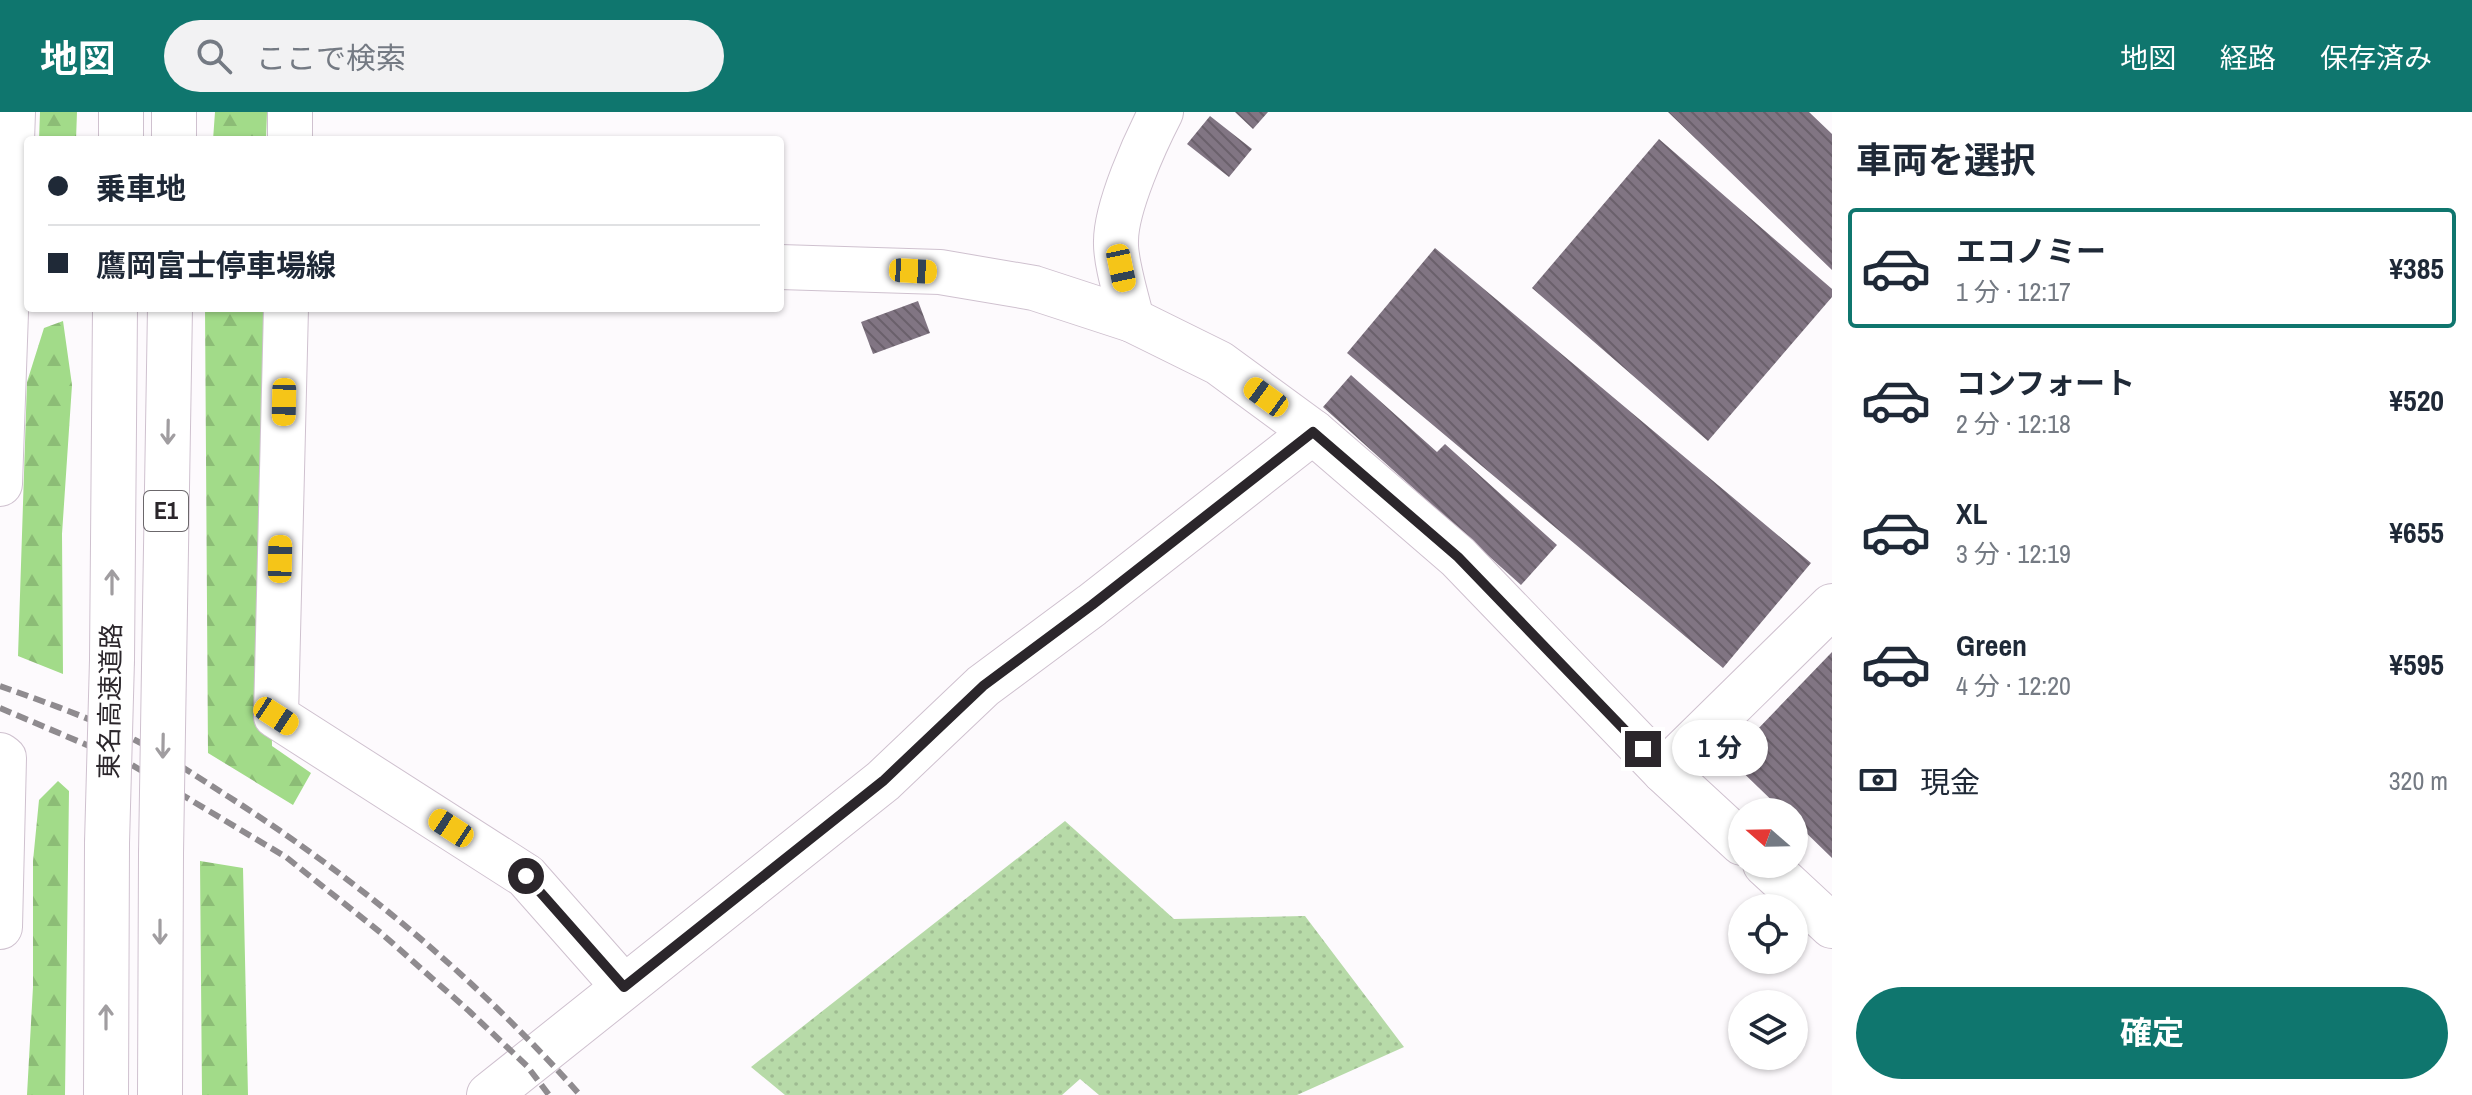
<!DOCTYPE html>
<html lang="ja">
<head>
<meta charset="utf-8">
<style>
  :root { --surface:#fff; --page:#f2f2f3; --text:#1f2937; --muted:#747a83; --line:#e0e1e3; --accent:#0f766e }
  body { margin:0; font-family:"Archivo Narrow","Noto Sans JP",sans-serif; background:var(--page); color:var(--text); height:100vh; display:flex; flex-direction:column; font-size:30px; white-space:nowrap }
  * { box-sizing:border-box; margin:0 }
  p { font-size:26px; color:var(--muted) }
  .icon { flex:none; width:44px; height:44px; fill:none; stroke:currentColor; stroke-width:2; stroke-linecap:round; stroke-linejoin:round }
  .map { position:relative; flex:1; overflow:hidden }
  .panel { display:flex; flex-direction:column; background:var(--surface); width:640px }
  .panel>* { flex:none }
  .guide { position:absolute; left:24px; top:24px; width:760px; height:176px; border-radius:8px; box-shadow:0 2px 6px #0004; display:grid; align-content:center; height:176px; padding:0 24px; background:var(--surface) }
  .needle { width:52px; rotate:290deg }
  .buttons { position:absolute; left:1728px; top:686px; display:grid; gap:16px }
  .buttons a { display:grid; place-items:center; width:80px; height:80px; border-radius:50%; background:var(--surface); box-shadow:0 2px 6px #0004; font-size:40px }
  .end { position:absolute; width:36px; height:36px; margin:-18px; border:10px solid #2b262b; background:#fff; box-shadow:0 0 0 4px #fff }
  .from { border-radius:50% }
  .bubble { position:absolute; height:56px; border-radius:28px; background:var(--surface); box-shadow:0 2px 6px #0004; font-size:26px; font-weight:700; line-height:56px; text-align:center }
  .car { position:absolute; width:24px; height:48px; margin:-24px -12px; border-radius:10px; box-shadow:0 0 6px 2px #0007; background:linear-gradient(#f5c518 24%,#345 0 40%,#f5c518 0 76%,#345 0 86%,#f5c518 0) }
  .guide b { display:flex; align-items:center; gap:28px; height:76px; font-size:30px }
  .guide b+b { border-top:2px solid var(--line) }
  .guide i { width:20px; height:20px; background:var(--text) }
  ul { padding:0; list-style:none }
  li { display:flex; align-items:center; gap:24px; height:120px; margin:0 16px 12px; padding:0 8px; border:4px solid transparent; border-radius:8px }
  li div { flex:1 }
  li b { display:block; font-size:30px }
  li em { font-style:normal; font-weight:700 }
  li.selected { border-color:var(--accent) }
  li>.icon { width:72px; height:72px; stroke-width:1.5 }
  h2 { padding:0 24px; font-size:36px; line-height:96px }
  .pay { display:flex; align-items:center; gap:20px; height:88px; padding:0 24px; font-size:30px }
  .pay p { margin-inline-start:auto }
  .cta { display:flex; gap:16px; margin-top:auto; padding:16px 24px }
  .cta a { flex:1; height:92px; border-radius:48px; background:var(--accent); color:#fff; font-size:32px; font-weight:700; line-height:92px; text-align:center }
  header { display:flex; align-items:center; gap:48px; box-sizing:border-box; height:112px; padding:0 40px; background:var(--accent); color:#fff }
  header strong { font-size:38px }
  nav { display:flex; gap:44px; margin-inline-start:auto; font-size:28px }
  .search { width:560px; height:72px; background:var(--page); display:flex; align-items:center; gap:20px; box-sizing:border-box; padding:0 28px; border-radius:44px; color:var(--muted); font-size:30px }
  main { display:flex; flex:1; min-height:0 }
  .map>svg:first-child { display:block }
  .grass { fill:url(#grass-dots) }
  .forest { fill:url(#forest-firs) }
  .building { fill:url(#building-back-hatch) }
  .lines { fill:none; stroke-linecap:round; stroke-linejoin:round }
  .minor-casing { stroke:#cfc1cf; stroke-width:46 }
  .major-casing { stroke:#cfc1cf; stroke-width:46 }
  .highway-casing { stroke:#cfc1cf; stroke-width:46 }
  .minor { stroke:#fff; stroke-width:44 }
  .major { stroke:#fff; stroke-width:44 }
  .highway { stroke:#fff; stroke-width:44 }
  .rail { stroke:#8f8b8f; stroke-width:6; stroke-dasharray:12 6; stroke-linecap:butt }
  .highway-bridge-casing { stroke:#cfc1cf; stroke-width:46; stroke-linecap:butt }
  .highway-bridge { stroke:#fff; stroke-width:44 }
  .oneway { stroke:#a09da0 }
  .route { stroke:#2b262b; stroke-width:10 }
  .labels { text-anchor:middle; stroke-width:8; stroke-linejoin:round; paint-order:stroke }
  .shield { fill:#fff; stroke:#6b676b; stroke-width:2 }
  .shield-label { font-size:24px; font-weight:bold; fill:#2b262b }
  .street-label { font-size:26px; fill:#2b262b; stroke:#fff }
</style>
</head>
<body>
<header>
<strong>地図</strong>
<div class="search"><svg class="icon" aria-label="search" viewBox="0 0 24 24"><circle cx="10" cy="10" r="6"/><path d="M15 15l6 6"/></svg>ここで検索</div>
<nav><a>地図</a><a>経路</a><a>保存済み</a></nav>
</header>
<main>
<div class="map">
<svg width="1832" height="983" viewBox="0 0 1832 983">
  <defs>
    <pattern id="grass-dots" width="8" height="8" patternUnits="userSpaceOnUse" patternTransform="scale(2)"><rect width="8" height="8" fill="#b7daa8"/><path d="M2 2h.1M6 6h.1" fill="none" stroke="#9ebb91" stroke-width="1.8" stroke-linecap="round"/></pattern>
    <pattern id="forest-firs" width="22" height="20" patternUnits="userSpaceOnUse" patternTransform="scale(2)"><rect width="22" height="20" fill="#a2db89"/><path d="M5 1l3.5 6h-7zM16 11l3.5 6h-7z" fill="#8cbc76"/></pattern>
    <pattern id="building-back-hatch" width="6" height="6" patternUnits="userSpaceOnUse" patternTransform="scale(2)"><rect width="6" height="6" fill="#817583"/><path d="M-1 5l2 2M0 0l6 6M5-1l2 2" fill="none" stroke="#6a606b"/></pattern>
  </defs>
  <rect width="100%" height="100%" fill="#fdfafd"/>
  <!-- grass -->
  <path class="grass" d="M1065,709L1174,807L1305,804L1404,935L1297,983H1099L1080,967L1062,983H785L751,955Z"/>
  <!-- forest -->
  <path class="forest" d="M40,0H77L76,28H39Z
    M215,0H267L266,28H213Z
    M205,196H266L272,634L311,661L293,693L208,641Z
    M63,209L72,273L62,422L63,562L18,544L27,270L44,216Z
    M58,669L69,679L65,983H27L33,875V749L39,688Z
    M200,749L243,756L248,983H202Z"/>
  <!-- building -->
  <path class="building" d="M1235,0H1268L1253,17Z
    M1668,0H1809L1832,22V158Z
    M1210,4L1252,37L1229,65L1187,32Z
    M1659,27L1832,177V185L1708,329L1532,176Z
    M1435,136L1811,451L1723,556L1347,241Z
    M918,189L930,221L873,242L861,210Z
    M1351,263L1437,340L1445,332L1557,433L1521,473L1323,295Z
    M1832,540V746L1794,709V700H1784L1729,647Z"/>
  <g class="lines">
    <defs>
      <path id="minor" d="M290,28V0
        M286,196L276,604L526,764L624,875
        M1132,208C1127,187 1115,149 1116,129C1116,95 1145,31 1161,0
        M0,372L13,0
        M0,643L4,646L0,815
        M1664,659L1832,494
        M489,983L883,669L983,574L1092,493L1313,320"/>
      <path id="major" d="M0,149H28
        M780,155L940,160L1034,176L1132,208L1219,251L1313,320L1458,445L1664,659L1742,731
        M1765,752L1832,814"/>
      <path id="highway" d="M121,28V0
        M174,28V0
        M112,548L115,196
        M164,556L170,196
        M106,983L107,731
        M160,983L161,742"/>
    </defs>
    <!-- minor casing -->
    <use href="#minor" class="minor-casing"/>
    <!-- major casing -->
    <use href="#major" class="major-casing"/>
    <!-- highway casing -->
    <use href="#highway" class="highway-casing"/>
    <!-- minor -->
    <use href="#minor" class="minor"/>
    <!-- major -->
    <use href="#major" class="major"/>
    <!-- highway -->
    <use href="#highway" class="highway"/>
    <!-- rail -->
    <path class="rail" d="M0,574C45,590 93,607 135,628C168,645 199,666 229,685C359,768 478,868 580,983
      M0,596L127,650L286,745L381,821L469,899L527,954L549,983"/>
    <defs>
      <path id="highway-bridge" d="M107,731L112,548
        M161,742L164,556"/>
    </defs>
    <!-- highway-bridge casing -->
    <use href="#highway-bridge" class="highway-bridge-casing"/>
    <!-- highway-bridge -->
    <use href="#highway-bridge" class="highway-bridge"/>
  </g>
  <!-- one-way arrows -->
  <defs><path id="oneway-shaft" d="M-6 0H5M1.5-3L5.5 0L1.5 3" fill="none" stroke-width="1.6" stroke-linecap="round" stroke-linejoin="round" transform="scale(2)"/></defs>
  <g class="oneway">
    <use href="#oneway-shaft" transform="translate(168 320) rotate(91)"/>
    <use href="#oneway-shaft" transform="translate(112 470) rotate(-90)"/>
    <use href="#oneway-shaft" transform="translate(163 634) rotate(91)"/>
    <use href="#oneway-shaft" transform="translate(160 820) rotate(90)"/>
    <use href="#oneway-shaft" transform="translate(106 905) rotate(-90)"/>
  </g>
  <g class="lines">
    <!-- route -->
    <path class="route" d="M526,764L624,875L883,669L983,574L1092,493L1313,320L1458,445L1643,637"/>
  </g>
  <g class="labels">
    <!-- shield labels -->
    <rect class="shield" x="144" y="379" width="44" height="40" rx="6"/>
    <g class="shield-label">
      <text x="166" y="407">E1</text>
    </g>
    <!-- street labels -->
    <g class="street-label">
      <text transform="translate(110 589) rotate(-89)" y="9">東名高速道路</text>
    </g>
  </g>
</svg>
<div class="buttons">
<a><svg class="needle" viewBox="-14 -14 28 28"><path d="M0-13l5 13h-10z" fill="#e53935"/><path d="M0 13l5-13h-10z" fill="#747a83"/></svg></a>
<a><svg class="icon" aria-label="locate" viewBox="0 0 24 24"><circle cx="12" cy="12" r="6"/><path d="M12 2v4M12 18v4M2 12h4M18 12h4"/></svg></a>
<a><svg class="icon" aria-label="layers" viewBox="0 0 24 24"><path d="M12 4l9 5-9 5-9-5zM3 14l9 5 9-5"/></svg></a>
</div>
<i class="end from" style="left:526px;top:764px"></i>
<i class="end" style="left:1643px;top:637px"></i>
<div class="bubble" style="left:1672px;top:608px;width:96px">1 分</div>
<i class="car" style="left:1121px;top:156px;rotate:168deg"></i>
<i class="car" style="left:913px;top:159px;rotate:93deg"></i>
<i class="car" style="left:1266px;top:285px;rotate:306deg"></i>
<i class="car" style="left:284px;top:290px;rotate:181deg"></i>
<i class="car" style="left:280px;top:447px;rotate:1deg"></i>
<i class="car" style="left:276px;top:604px;rotate:123deg"></i>
<i class="car" style="left:451px;top:716px;rotate:303deg"></i>
<div class="guide">
<b><i class="from"></i>乗車地</b>
<b><i></i>鷹岡富士停車場線</b>
</div>
</div>
<section class="panel">
<h2>車両を選択</h2>
<ul>
<li class="selected"><svg class="icon" aria-label="car" viewBox="0 0 24 24"><path d="M5 17H2v-5l4-1 3-4h7l3 4 3 1v5h-3M9 17h6M6 11h13"/><circle cx="7" cy="17" r="2"/><circle cx="17" cy="17" r="2"/></svg><div><b>エコノミー</b><p>1 分 · 12:17</p></div><em>¥385</em></li>
<li><svg class="icon" aria-label="car" viewBox="0 0 24 24"><path d="M5 17H2v-5l4-1 3-4h7l3 4 3 1v5h-3M9 17h6M6 11h13"/><circle cx="7" cy="17" r="2"/><circle cx="17" cy="17" r="2"/></svg><div><b>コンフォート</b><p>2 分 · 12:18</p></div><em>¥520</em></li>
<li><svg class="icon" aria-label="car" viewBox="0 0 24 24"><path d="M5 17H2v-5l4-1 3-4h7l3 4 3 1v5h-3M9 17h6M6 11h13"/><circle cx="7" cy="17" r="2"/><circle cx="17" cy="17" r="2"/></svg><div><b>XL</b><p>3 分 · 12:19</p></div><em>¥655</em></li>
<li><svg class="icon" aria-label="car" viewBox="0 0 24 24"><path d="M5 17H2v-5l4-1 3-4h7l3 4 3 1v5h-3M9 17h6M6 11h13"/><circle cx="7" cy="17" r="2"/><circle cx="17" cy="17" r="2"/></svg><div><b>Green</b><p>4 分 · 12:20</p></div><em>¥595</em></li>
</ul>
<div class="pay"><svg class="icon" aria-label="cash" viewBox="0 0 24 24"><path d="M3 7h18v10H3z"/><circle cx="12" cy="12" r="2"/></svg>現金<p>320 m</p></div>
<div class="cta"><a>確定</a></div>
</section>
</main>
</body>
</html>
